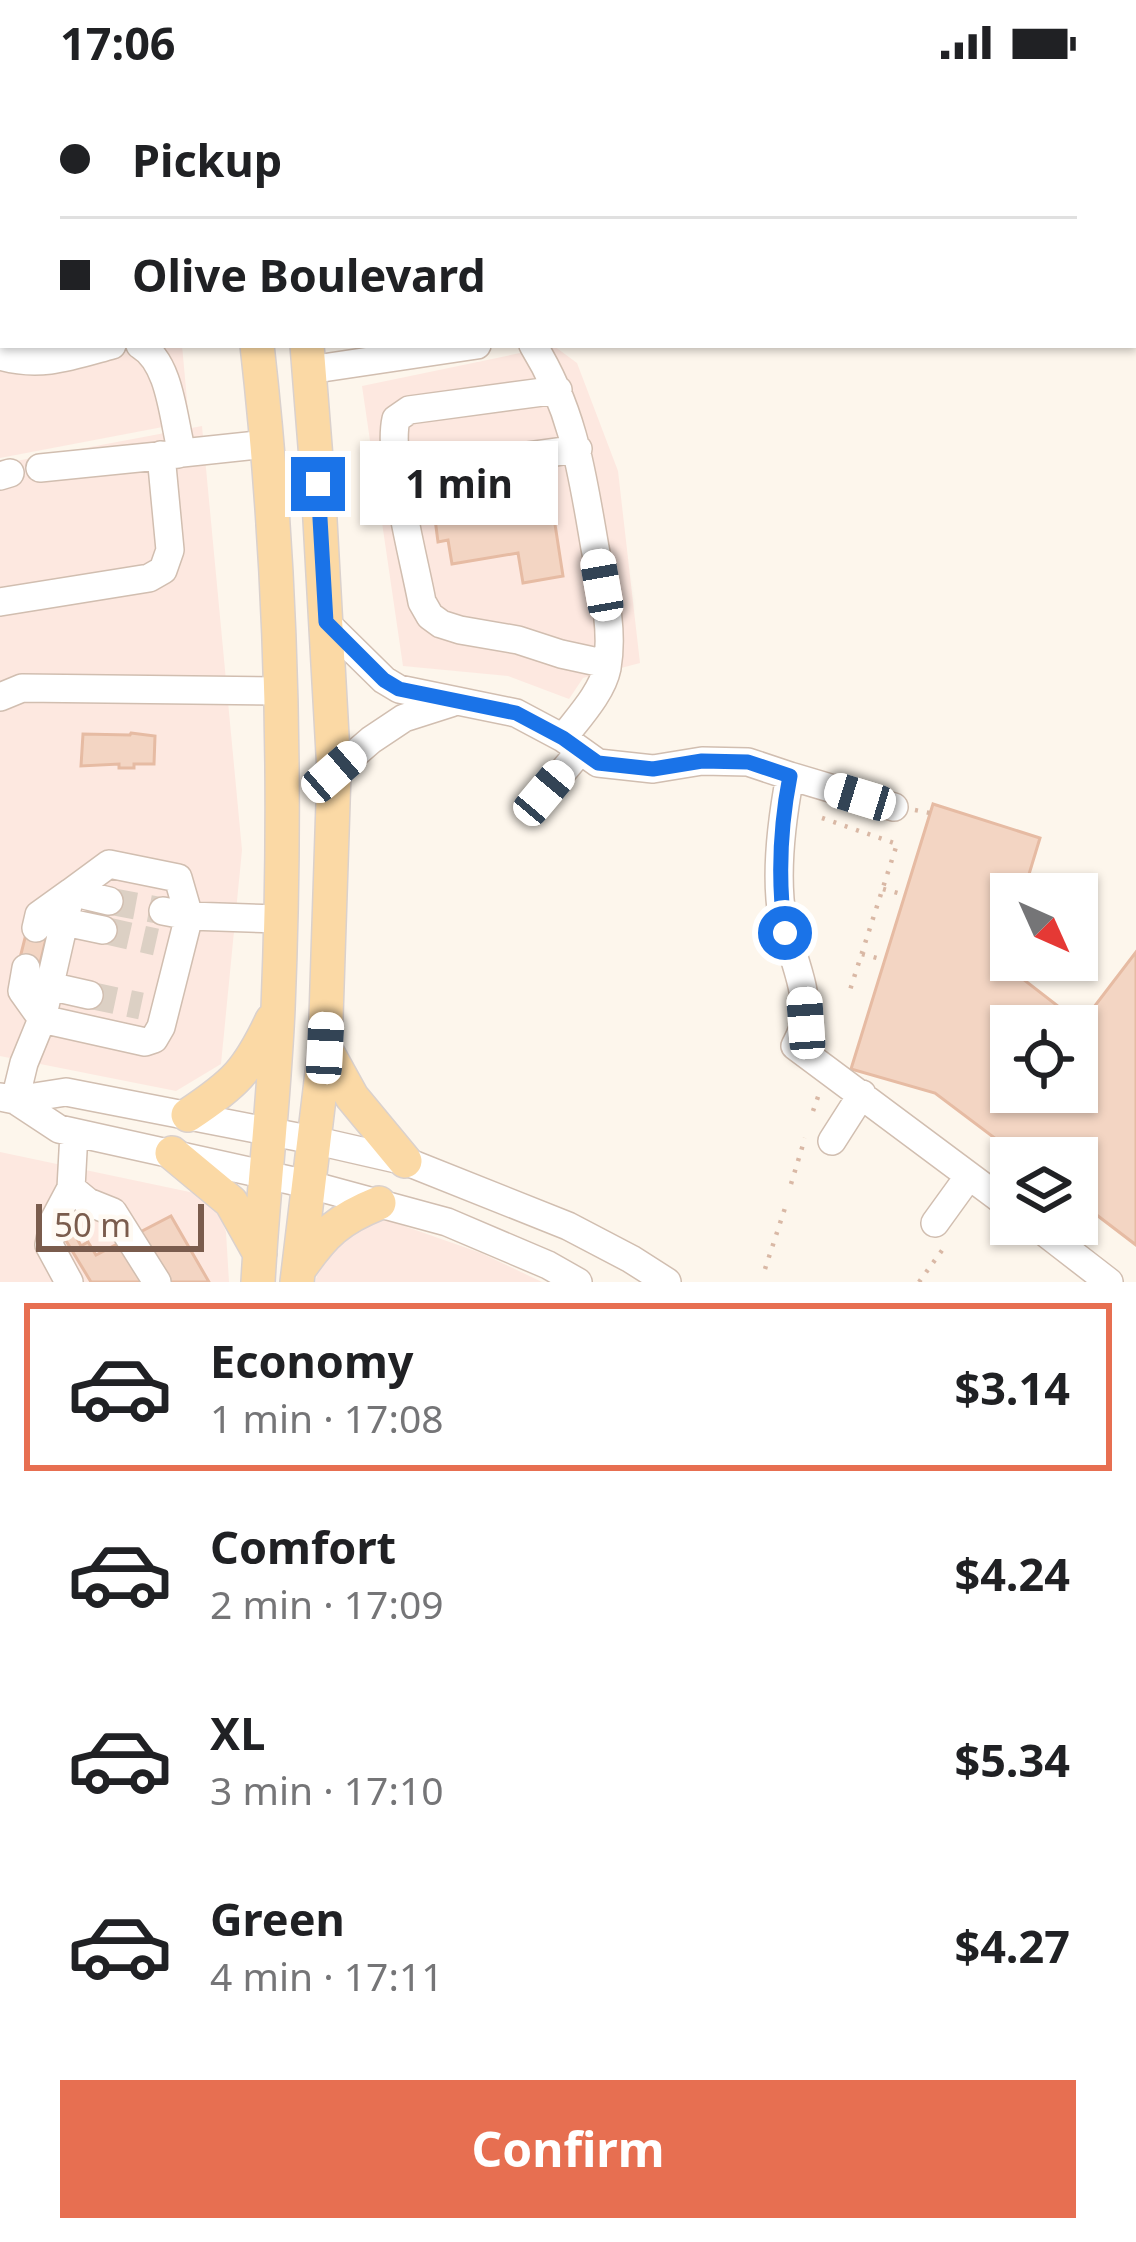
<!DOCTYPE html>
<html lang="en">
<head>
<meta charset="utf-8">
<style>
  :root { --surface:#fff; --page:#f2f2f2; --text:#202124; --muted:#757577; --line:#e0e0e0; --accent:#e76f51 }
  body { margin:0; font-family:"Noto Sans",sans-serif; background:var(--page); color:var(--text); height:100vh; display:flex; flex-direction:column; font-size:45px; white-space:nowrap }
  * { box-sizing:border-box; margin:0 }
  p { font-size:39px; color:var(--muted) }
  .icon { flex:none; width:66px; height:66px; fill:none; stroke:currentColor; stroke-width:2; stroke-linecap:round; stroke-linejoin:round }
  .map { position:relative; height:1198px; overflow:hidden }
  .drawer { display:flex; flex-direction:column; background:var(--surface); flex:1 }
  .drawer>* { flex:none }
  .top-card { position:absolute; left:0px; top:0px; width:1137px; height:264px; box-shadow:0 3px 9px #0004; display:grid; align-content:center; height:264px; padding:0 60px; background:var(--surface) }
  .needle { width:78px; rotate:135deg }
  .buttons { position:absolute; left:990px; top:789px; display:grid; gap:24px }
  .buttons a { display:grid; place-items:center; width:108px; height:108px; border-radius:0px; background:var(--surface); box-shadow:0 3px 9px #0004; font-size:60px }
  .scale { position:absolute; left:36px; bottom:30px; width:168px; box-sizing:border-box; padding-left:12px; border:6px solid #7a5c4d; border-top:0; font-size:33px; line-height:42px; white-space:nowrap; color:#7a5c4d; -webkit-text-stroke:9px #fffaf3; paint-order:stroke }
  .end { position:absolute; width:54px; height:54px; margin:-27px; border:15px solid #1a73e8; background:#fff; box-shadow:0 0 0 6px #fff }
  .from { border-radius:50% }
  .bubble { position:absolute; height:84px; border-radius:0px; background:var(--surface); box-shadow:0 3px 9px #0004; font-size:39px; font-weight:700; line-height:84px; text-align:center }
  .car { position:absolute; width:36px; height:72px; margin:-36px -18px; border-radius:15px; box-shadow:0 0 9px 3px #0007; background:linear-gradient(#fff 24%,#345 0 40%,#fff 0 76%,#345 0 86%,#fff 0) }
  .top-card b { display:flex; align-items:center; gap:42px; height:114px; font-size:45px }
  .top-card b+b { border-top:3px solid var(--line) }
  .top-card i { width:30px; height:30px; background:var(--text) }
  ul { padding:21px 0 0; list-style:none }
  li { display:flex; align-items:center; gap:36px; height:168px; margin:0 24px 18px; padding:0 36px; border:6px solid transparent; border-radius:0px }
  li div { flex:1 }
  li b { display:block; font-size:45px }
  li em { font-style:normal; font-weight:700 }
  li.current { border-color:var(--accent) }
  li>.icon { width:108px; height:108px; stroke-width:1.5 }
  .action { display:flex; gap:24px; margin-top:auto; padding:24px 60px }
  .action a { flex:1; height:138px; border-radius:0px; background:var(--accent); color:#fff; font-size:48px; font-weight:700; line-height:138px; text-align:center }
  .status { display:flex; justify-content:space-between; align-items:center; height:84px; padding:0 60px; background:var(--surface); direction:ltr }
  .status svg { height:33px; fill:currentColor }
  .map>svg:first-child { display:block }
  .commercial { fill:#fde8e0 }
  .building { fill:#f3d5c3; stroke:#e6bba3; stroke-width:3; fill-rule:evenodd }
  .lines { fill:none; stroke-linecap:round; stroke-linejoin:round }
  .minor-tunnel { stroke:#dcd0c4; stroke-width:27; stroke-dasharray:27 14; stroke-linecap:butt }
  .minor-casing { stroke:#d1beb0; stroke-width:30 }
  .major-casing { stroke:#dad1cd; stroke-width:36 }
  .path { stroke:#d9b8a5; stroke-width:4.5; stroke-dasharray:3 9; stroke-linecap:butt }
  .minor { stroke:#fff; stroke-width:27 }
  .major { stroke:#fbd9a5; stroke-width:33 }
  .route { stroke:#1a73e8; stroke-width:15 }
</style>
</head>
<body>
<div class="status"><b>17:06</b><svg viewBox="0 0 49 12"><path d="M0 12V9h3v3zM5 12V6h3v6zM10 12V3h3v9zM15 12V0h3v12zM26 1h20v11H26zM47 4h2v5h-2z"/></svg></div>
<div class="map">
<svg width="1136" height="1198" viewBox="0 0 1136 1198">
  <rect width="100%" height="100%" fill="#fdf6ec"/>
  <!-- commercial -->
  <path class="commercial" d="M0,81H3V261H182L189,338L0,374Z
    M554,262L577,279L618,387L640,579L583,594L569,615L508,592L403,582L362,302Z
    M202,342L242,766L221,980L176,1007L0,972V380Z
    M0,1068L204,1111L219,1129L226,1148L229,1198H0Z
    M371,1136H387L481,1169L542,1198H315L323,1172Z"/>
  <!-- building -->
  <path class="building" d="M550,408L563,492L523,499L518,469L452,480L448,456L438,458L435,435L446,433L444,425Z
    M131,649L155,652L154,680H134V684H119V680L81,682L83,650L130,651Z
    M933,720L1040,754L1023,810H1011V847L1001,878L1081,940L1136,868V1161L1077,1116V1074H1021L935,1009L851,985ZM1011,942H1077V1008H1011Z
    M28,842L48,847L38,887L18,882Z
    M171,1132L209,1198H91L62,1150L72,1145L81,1162L88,1158L96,1171Z"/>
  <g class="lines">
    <!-- minor-tunnel -->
    <path class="minor-tunnel" d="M109,817L163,827
      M103,846L156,858
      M89,911L141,922"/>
    <defs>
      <path id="minor" d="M523,0L529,3
        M32,3L39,0
        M417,3L418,0
        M0,16L3,14
        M0,49H3
        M140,261C171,279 173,336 182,369L266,360
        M0,272C41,284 72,272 112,261
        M309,286L477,261
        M558,306L409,326L396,335C387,374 414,475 422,518L430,532L441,540L460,546L518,556L561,570L607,580
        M40,384L178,370
        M398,390L578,365
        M0,392L10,389
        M0,518L149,494L163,486L170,466L161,371
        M325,538L384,596L399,605L516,629L563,654C578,634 602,609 607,584C614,544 603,503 595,464C582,389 574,327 533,261
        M0,613L22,604L279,607
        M563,654L598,679L653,685L702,677L748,678L790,692C783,729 777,778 780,815C783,856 808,895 805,936C804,945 799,954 795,962L1011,1123
        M334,688L371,656L404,634L451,619
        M790,692L894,723
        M545,709L580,667
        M65,838L103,846
        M36,844L39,831L71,808L109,817
        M26,884L22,907L42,935L145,958L154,955L161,943L189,832L280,835
        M49,902L89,911
        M0,1013L15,1016L66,1008L313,1056L405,1077L568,1142L631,1175L667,1198
        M15,1016L59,1045L307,1100L447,1138L548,1181L578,1198
        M15,1016L24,979L42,935L71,808L109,780L178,794L189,832L163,827
        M74,1049L71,1104L88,1118L113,1128L157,1198
        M832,1057L862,1010
        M935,1139L969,1092
        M1034,1140L1109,1198
        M69,1198L49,1161L54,1136L71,1104"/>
      <path id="major" d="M217,0L218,3
        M277,0V3
        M257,261C282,480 287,705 278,925C274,1017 263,1107 258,1198
        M325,964L352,1013L405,1077
        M188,1031C235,1000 248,987 272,936
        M172,1069L231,1118L260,1170
        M300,1184C324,1149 339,1135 379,1119
        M297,1198L325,964L334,688L318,400L307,261"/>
    </defs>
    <!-- minor casing -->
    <use href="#minor" class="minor-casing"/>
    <!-- major casing -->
    <use href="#major" class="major-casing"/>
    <!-- path -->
    <path class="path" d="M122,0L123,3
      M915,726L930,729
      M822,734L897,760L850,906
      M883,805L905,811
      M862,870L884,876
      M813,1027L819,1010
      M791,1100L805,1054
      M765,1185L785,1124
      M919,1198L943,1165"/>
    <!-- minor -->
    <use href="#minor" class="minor"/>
    <!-- major -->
    <use href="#major" class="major"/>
  </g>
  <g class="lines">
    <!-- route -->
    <path class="route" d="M318,400L326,538L384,596L399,605L516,629L563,654L598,679L653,685L702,677L748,678L790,692C780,743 778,798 785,849"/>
  </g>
</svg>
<div class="buttons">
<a><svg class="needle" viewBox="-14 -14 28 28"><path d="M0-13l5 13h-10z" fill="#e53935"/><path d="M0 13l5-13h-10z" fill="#757577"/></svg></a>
<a><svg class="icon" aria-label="locate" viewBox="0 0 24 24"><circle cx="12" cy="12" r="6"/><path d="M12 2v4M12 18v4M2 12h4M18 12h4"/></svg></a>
<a><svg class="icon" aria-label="layers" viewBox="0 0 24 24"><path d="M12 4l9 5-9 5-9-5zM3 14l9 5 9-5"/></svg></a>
</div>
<div class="scale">50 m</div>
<i class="end from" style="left:785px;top:849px"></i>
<i class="end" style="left:318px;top:400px"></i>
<div class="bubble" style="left:360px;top:357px;width:198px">1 min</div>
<i class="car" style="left:602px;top:501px;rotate:350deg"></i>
<i class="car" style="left:334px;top:688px;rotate:49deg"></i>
<i class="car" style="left:544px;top:709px;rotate:40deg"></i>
<i class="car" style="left:860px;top:713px;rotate:287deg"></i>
<i class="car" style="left:806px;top:939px;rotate:356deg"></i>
<i class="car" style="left:325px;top:964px;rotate:3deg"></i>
<div class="top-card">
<b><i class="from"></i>Pickup</b>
<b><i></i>Olive Boulevard</b>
</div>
</div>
<section class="drawer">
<ul>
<li class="current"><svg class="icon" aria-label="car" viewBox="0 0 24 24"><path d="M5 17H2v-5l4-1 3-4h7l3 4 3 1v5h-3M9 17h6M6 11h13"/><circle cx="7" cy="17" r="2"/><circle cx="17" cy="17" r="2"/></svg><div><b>Economy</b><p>1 min · 17:08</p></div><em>$3.14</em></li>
<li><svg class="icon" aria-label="car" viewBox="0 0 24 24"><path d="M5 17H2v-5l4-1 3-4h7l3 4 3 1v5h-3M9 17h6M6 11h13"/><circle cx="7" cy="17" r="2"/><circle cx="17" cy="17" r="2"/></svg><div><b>Comfort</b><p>2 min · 17:09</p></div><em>$4.24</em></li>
<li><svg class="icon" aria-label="car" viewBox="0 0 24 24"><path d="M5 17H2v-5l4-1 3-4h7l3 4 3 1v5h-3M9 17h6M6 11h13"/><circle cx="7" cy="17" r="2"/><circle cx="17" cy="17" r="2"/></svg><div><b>XL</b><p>3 min · 17:10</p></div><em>$5.34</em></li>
<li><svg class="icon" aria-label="car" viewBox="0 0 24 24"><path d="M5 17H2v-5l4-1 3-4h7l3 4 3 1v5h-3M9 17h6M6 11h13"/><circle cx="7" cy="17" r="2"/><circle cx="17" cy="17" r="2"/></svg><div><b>Green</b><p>4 min · 17:11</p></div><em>$4.27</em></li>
</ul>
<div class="action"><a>Confirm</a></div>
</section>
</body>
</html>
